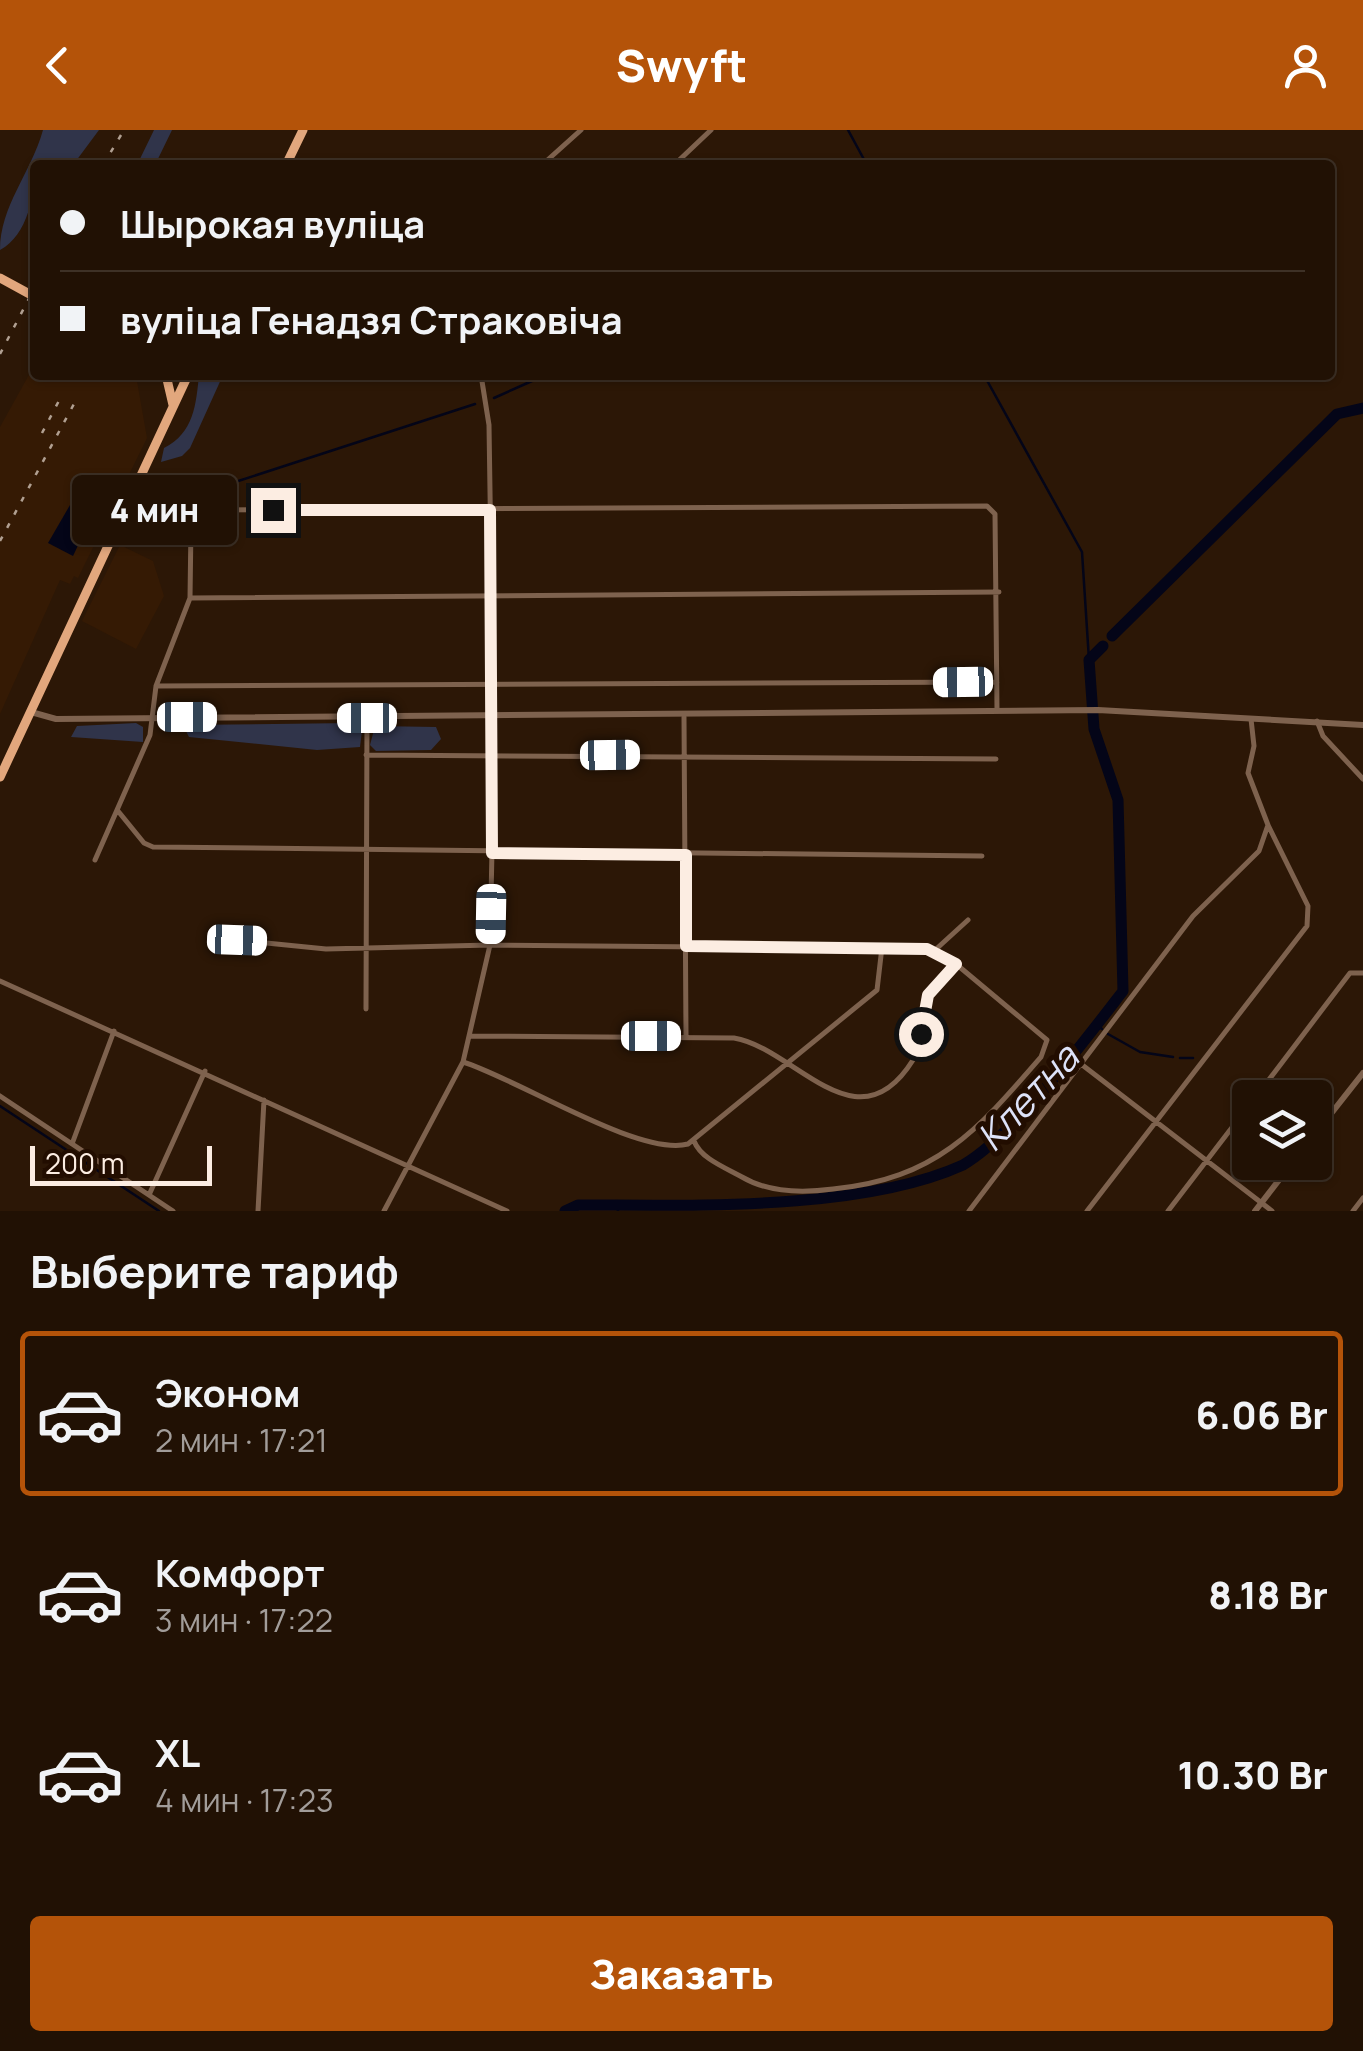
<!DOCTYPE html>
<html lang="ru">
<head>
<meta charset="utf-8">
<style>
  :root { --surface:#211104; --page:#291a0e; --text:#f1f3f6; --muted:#a29d9a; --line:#3e3126; --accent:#b45309 }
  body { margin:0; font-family:Manrope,sans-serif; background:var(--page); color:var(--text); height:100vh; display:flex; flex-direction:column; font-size:38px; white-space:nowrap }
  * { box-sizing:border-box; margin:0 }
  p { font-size:32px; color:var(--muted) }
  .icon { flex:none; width:55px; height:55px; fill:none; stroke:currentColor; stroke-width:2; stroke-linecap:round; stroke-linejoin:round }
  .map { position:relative; height:1081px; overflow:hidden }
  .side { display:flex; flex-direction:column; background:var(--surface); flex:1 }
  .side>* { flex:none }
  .top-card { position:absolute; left:30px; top:30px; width:1305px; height:220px; border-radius:10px; box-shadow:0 2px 8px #0004,0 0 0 2px var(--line); display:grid; align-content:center; height:220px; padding:0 30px; background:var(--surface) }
  .tools { position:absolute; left:1232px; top:950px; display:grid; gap:20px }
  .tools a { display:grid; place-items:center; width:100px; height:100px; border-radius:10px; background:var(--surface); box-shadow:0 2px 8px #0004,0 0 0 2px var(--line); font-size:50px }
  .scale { position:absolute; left:30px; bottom:25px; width:182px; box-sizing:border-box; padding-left:10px; border:5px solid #fcede2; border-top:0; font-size:28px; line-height:35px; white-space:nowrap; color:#fcede2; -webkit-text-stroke:8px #220d00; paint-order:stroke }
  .end { position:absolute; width:45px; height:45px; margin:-22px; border:12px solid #fcede2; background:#111; box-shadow:0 0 0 5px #111 }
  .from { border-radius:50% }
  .bubble { position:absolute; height:70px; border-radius:10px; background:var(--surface); box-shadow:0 2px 8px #0004,0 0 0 2px var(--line); font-size:32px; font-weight:800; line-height:70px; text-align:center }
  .car { position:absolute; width:30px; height:60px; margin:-30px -15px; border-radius:12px; box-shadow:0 0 8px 2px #0007; background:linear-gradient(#fff 24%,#345 0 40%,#fff 0 76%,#345 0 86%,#fff 0) }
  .top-card b { display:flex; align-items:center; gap:35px; height:95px; font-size:38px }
  .top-card b+b { border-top:2px solid var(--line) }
  .top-card i { width:25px; height:25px; background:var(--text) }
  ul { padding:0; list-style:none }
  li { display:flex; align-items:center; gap:30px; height:165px; margin:0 20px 15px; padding:0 10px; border:5px solid transparent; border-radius:10px }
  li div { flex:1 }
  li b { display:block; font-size:38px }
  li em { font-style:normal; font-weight:800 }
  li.current { border-color:var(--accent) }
  li>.icon { width:90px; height:90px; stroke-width:1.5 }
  h2 { padding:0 30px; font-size:45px; line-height:120px }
  .action { display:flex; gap:20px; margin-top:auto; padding:20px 30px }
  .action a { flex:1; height:115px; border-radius:10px; background:var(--accent); color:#fff; font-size:40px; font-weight:800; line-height:115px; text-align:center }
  header { display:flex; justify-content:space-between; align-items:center; height:130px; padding:0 30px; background:var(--accent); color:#fff; font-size:45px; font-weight:800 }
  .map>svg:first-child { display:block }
  .built { fill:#351a04 }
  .green { fill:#30344a }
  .water { fill:#040518 }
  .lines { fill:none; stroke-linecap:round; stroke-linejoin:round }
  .stream { stroke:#040518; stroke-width:2.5 }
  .river { stroke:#040518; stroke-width:11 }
  .minor { stroke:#7e624e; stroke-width:5 }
  .tertiary { stroke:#7e624e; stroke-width:6 }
  .primary { stroke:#e2a77d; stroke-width:9 }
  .rail { stroke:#b1a092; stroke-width:2.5; stroke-dasharray:5 10; stroke-linecap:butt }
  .route { stroke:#fcede2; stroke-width:12 }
  .labels { text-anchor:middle; stroke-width:10; stroke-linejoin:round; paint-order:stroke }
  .water-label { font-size:38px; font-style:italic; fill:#dde2f8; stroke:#220d00 }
</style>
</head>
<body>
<header><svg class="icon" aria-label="back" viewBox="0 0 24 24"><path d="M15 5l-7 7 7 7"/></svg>Swyft<svg class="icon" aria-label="person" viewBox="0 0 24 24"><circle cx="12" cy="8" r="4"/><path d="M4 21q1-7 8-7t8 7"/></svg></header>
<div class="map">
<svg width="1363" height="1081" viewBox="0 0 1363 1081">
  <rect width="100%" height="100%" fill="#2c1706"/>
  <!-- built -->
  <path class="built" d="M35,234V245H128L137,251L147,308L78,448L74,446L70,454L60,450L0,584V297Z
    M120,415L153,431L164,466L136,519L82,491Z"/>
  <!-- green -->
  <path class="green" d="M43,0H99L73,35H35C35,64 28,105 0,120C0,76 31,43 43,0Z
    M154,0H172L155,35H137Z
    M199,245H223L190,318L182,326L161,332L164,318C194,303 196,274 199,245Z
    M136,593L143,597V612L71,607L77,596Z
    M352,593L362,601L360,617L317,620L189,607L183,595Z
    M375,596L436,597L441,609L431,620L376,621L370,615Z"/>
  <!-- water -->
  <path class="water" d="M81,356L101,367L73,426L48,413Z"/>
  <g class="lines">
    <!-- stream -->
    <path class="stream" d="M848,0L867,35
      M984,245L1082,422L1089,530
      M494,268L532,251L570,245
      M175,363L226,355L475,274
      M1097,895L1102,899
      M1108,904L1140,922L1173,927
      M1180,928H1193
      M0,976L159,1081
      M617,1075L618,1081"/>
    <!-- river -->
    <path class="river" d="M1112,506L1337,284L1363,278
      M565,1081L578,1075C693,1075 862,1081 963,1035C1014,1005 1086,909 1123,861L1118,670L1094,599L1089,530L1103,516"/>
    <!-- minor -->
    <path class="minor" d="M542,35L581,0
      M674,35L711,0
      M190,468L999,462
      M156,556L997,552
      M684,587L686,906
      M1317,591L1323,606L1363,649
      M366,625L996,629
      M118,681L144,713L153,717L982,726
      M95,730L150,605L156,556L190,468L191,396L200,380L987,376L995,384L997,580
      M237,810L326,819L490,815L927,819L956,834L1047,910L1041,927C977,1001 936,1049 833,1059C803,1063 769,1063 742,1047C726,1038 701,1029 694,1011
      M934,821L968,790
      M0,851L507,1081
      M366,879L367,588
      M470,906L734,908C795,918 857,1020 913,930C923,912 918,896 923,877C927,860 943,847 955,835
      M463,932C518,949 639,1027 688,1014L877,860L882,817
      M1081,934L1272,1081
      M0,966L173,1081
      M1255,968L1350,843H1363
      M72,1014L114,901
      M149,1065L205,941
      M258,1081L264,970
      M384,1081L463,932L490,815L494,626L489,295L481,245
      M969,1081L1193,786L1259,721L1268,695L1248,643L1254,616L1251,589
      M1087,1081L1307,796L1308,776L1268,695
      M1168,1081L1250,974
      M1353,1081L1363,1068"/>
    <!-- tertiary -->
    <path class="tertiary" d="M31,582L56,589L1098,580L1363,595
      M1315,1004L1363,943
      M1255,1081L1293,1032"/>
    <!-- primary -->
    <path class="primary" d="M286,35L303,0
      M0,148L35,167
      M166,245L173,275
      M0,647L188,245"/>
    <!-- rail -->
    <path class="rail" d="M103,35L124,0
      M0,224L35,157
      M42,303L62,265
      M0,411L75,272"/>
  </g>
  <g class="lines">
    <!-- route -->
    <path class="route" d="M273,380H490L492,723L686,725V816L927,819L956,834L928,865L921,904"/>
  </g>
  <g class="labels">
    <!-- water labels -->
    <g class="water-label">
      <text transform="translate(1028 968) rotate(-47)" y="13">Клетна</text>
    </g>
  </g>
</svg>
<div class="tools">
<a><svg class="icon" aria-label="layers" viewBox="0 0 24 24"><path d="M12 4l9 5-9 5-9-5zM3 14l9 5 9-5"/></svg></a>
</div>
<div class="scale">200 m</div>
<i class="end from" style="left:921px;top:904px"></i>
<i class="end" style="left:273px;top:380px"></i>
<div class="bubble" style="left:72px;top:345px;width:165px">4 мин</div>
<i class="car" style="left:963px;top:552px;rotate:269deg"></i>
<i class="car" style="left:187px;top:587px;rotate:90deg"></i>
<i class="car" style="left:367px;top:588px;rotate:270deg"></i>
<i class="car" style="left:610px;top:625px;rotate:89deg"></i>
<i class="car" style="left:491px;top:784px;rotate:181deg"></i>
<i class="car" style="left:237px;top:810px;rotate:92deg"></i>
<i class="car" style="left:651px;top:906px;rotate:90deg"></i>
<div class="top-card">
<b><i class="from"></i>Шырокая вуліца</b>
<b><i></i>вуліца Генадзя Страковіча</b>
</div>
</div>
<section class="side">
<h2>Выберите тариф</h2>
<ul>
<li class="current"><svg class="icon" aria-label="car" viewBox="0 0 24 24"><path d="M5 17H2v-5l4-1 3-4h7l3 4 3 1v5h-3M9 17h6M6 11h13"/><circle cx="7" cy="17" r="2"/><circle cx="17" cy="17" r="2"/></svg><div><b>Эконом</b><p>2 мин · 17:21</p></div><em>6.06 Br</em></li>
<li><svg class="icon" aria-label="car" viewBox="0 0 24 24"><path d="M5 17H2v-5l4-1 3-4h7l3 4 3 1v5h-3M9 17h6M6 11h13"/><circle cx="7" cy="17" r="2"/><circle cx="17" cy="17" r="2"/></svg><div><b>Комфорт</b><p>3 мин · 17:22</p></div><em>8.18 Br</em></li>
<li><svg class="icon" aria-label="car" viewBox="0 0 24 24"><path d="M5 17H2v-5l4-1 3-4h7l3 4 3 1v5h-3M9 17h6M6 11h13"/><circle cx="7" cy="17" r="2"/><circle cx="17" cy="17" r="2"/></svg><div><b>XL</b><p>4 мин · 17:23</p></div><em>10.30 Br</em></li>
</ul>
<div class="action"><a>Заказать</a></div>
</section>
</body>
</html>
